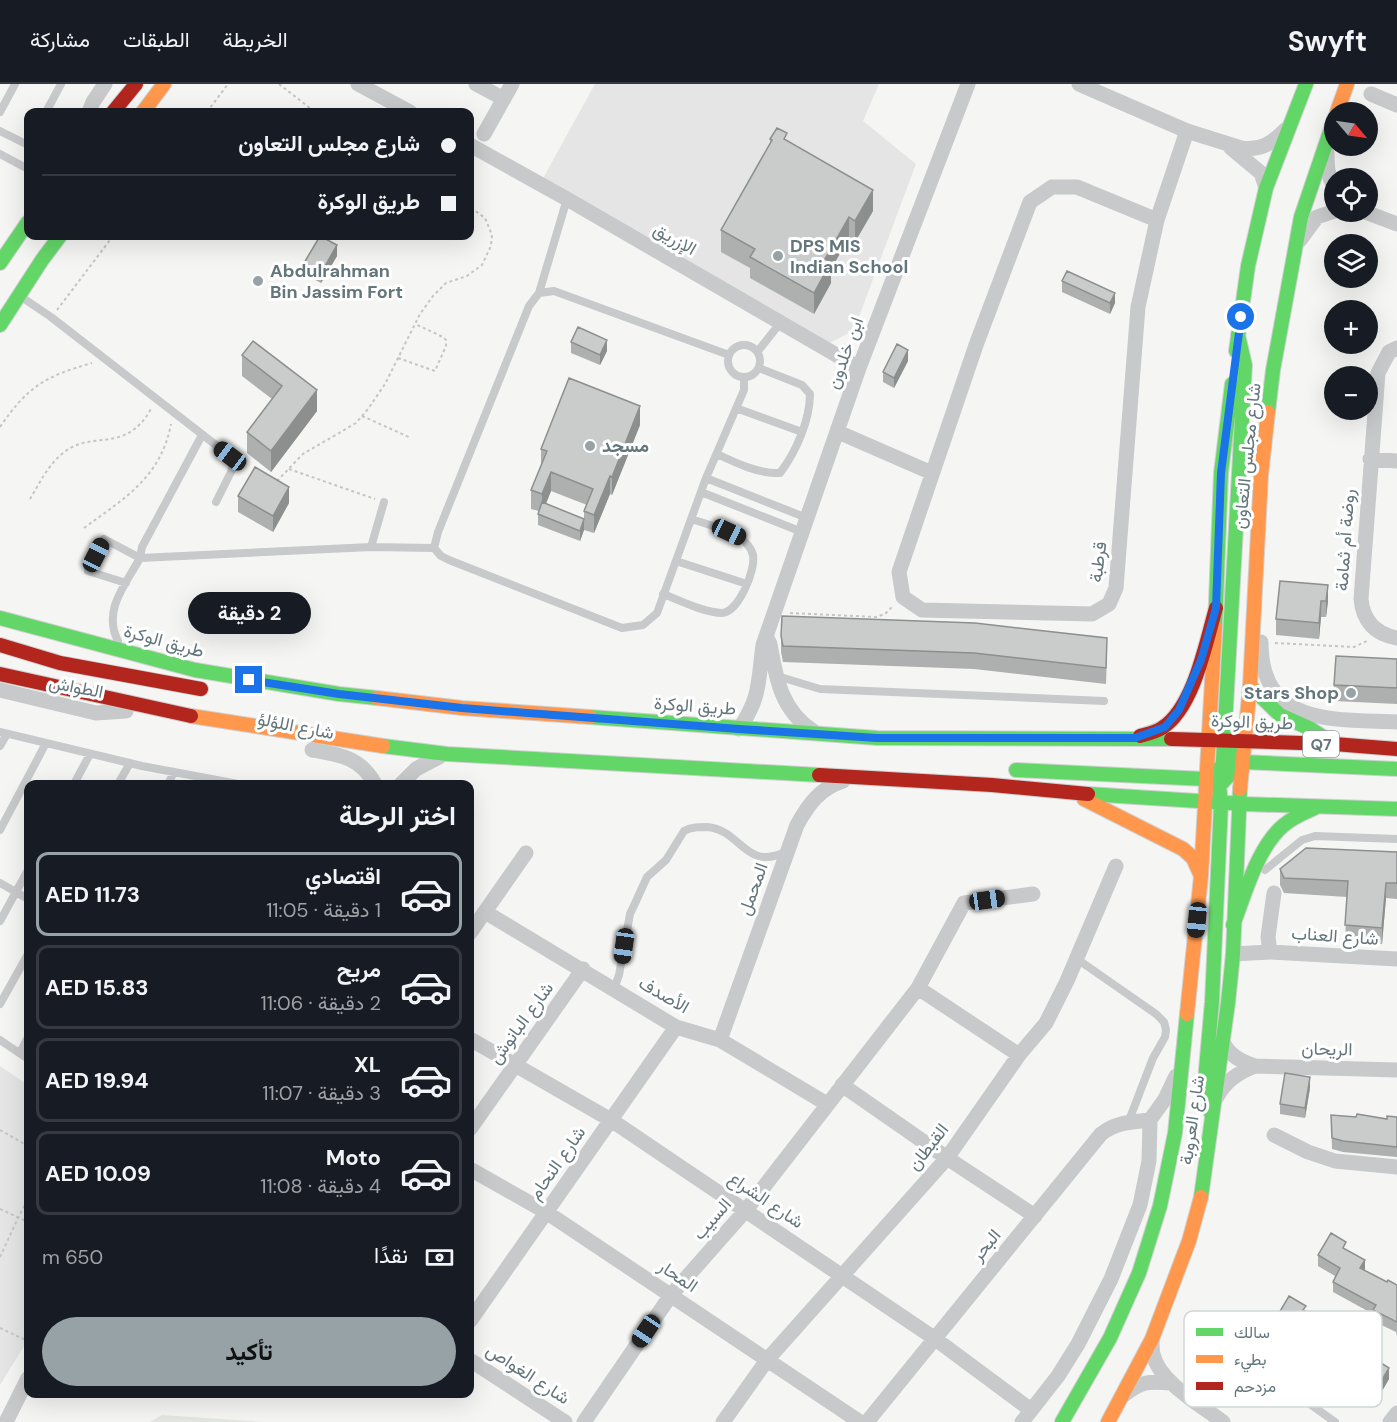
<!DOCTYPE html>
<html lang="ar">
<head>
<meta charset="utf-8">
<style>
  :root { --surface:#171b24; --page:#20242c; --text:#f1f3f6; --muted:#9ea1a6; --line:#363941; --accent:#96a2a5 }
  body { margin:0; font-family:"DM Sans",Vazirmatn,sans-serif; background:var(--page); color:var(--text); direction:rtl; height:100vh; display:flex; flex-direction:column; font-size:22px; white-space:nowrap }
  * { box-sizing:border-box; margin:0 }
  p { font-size:20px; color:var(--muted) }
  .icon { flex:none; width:33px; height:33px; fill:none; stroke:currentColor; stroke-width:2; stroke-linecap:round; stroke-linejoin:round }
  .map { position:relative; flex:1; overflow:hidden; direction:ltr }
  .side { position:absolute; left:24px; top:696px; width:450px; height:618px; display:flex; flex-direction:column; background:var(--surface); border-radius:12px; box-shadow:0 6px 24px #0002; direction:rtl }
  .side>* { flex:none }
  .hud { position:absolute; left:24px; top:24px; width:450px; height:132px; border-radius:12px; box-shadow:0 6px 24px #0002; direction:rtl; display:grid; align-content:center; height:132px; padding:0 18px; background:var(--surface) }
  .needle { width:39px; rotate:119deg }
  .tools { position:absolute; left:1324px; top:18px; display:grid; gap:12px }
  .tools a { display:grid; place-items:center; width:54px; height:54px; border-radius:50%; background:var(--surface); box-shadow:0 6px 24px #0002; font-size:30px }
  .end { position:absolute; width:27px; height:27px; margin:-14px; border:8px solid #1a73e8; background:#fff; box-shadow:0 0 0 3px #fff }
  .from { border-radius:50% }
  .bubble { position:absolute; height:42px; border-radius:21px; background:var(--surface); box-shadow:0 6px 24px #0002; font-size:20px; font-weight:700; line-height:42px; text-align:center; direction:rtl }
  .car { position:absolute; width:18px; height:36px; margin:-18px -9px; border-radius:8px; box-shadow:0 0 4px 2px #0007; background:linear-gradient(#222 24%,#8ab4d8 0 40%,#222 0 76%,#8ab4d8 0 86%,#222 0) }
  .hud b { display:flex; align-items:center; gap:21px; height:57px; font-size:22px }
  .hud b+b { border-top:2px solid var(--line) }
  .hud i { width:15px; height:15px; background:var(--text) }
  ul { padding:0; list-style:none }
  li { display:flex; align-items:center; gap:18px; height:84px; margin:0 12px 9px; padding:0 6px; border:3px solid var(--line); border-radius:12px }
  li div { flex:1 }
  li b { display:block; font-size:22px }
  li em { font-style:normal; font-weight:700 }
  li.selected { border-color:var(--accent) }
  li>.icon { width:54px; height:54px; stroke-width:1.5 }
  h2 { padding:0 18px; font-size:27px; line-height:72px }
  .pay { display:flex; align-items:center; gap:15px; height:66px; padding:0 18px; font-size:22px }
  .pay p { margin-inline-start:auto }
  .cta { display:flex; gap:12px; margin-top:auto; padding:12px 18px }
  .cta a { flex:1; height:69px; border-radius:36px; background:var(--accent); color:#111; font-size:24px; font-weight:700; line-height:69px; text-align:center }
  header { display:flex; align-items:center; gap:36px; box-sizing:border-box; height:84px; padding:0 30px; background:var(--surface); border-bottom:2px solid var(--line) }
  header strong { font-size:28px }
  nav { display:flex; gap:33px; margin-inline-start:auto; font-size:21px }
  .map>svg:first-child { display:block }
  .built { fill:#e4e5e4 }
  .green { fill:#e4e6e1 }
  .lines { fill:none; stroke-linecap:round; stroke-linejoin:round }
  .fast-casing { stroke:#cfd1d1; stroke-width:16 }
  .slow-casing { stroke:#cfd1d1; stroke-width:16 }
  .jam-casing { stroke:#cfd1d1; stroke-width:16 }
  .path { stroke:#c5c5c6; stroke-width:2; stroke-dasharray:3 3; stroke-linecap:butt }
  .lane { stroke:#c7c9ca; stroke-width:8 }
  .street { stroke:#c7c9ca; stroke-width:15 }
  .fast { stroke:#63d668; stroke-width:14 }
  .slow { stroke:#ff974d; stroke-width:14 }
  .jam { stroke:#b3261e; stroke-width:14 }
  .wall { fill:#aeafaf; fill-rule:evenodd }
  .shaded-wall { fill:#8d8f8f }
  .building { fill:#cacccc; stroke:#8d8f8f; stroke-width:1.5 }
  .route { stroke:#1a73e8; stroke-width:8 }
  .poi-dot { fill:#96a2a5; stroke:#fff; stroke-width:2 }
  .labels { text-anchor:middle; stroke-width:6; stroke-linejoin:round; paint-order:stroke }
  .shield { fill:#fff; stroke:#929fa3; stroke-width:1.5 }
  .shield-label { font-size:16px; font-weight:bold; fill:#63767b }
  .street-label { font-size:18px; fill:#63767b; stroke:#fff }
  .poi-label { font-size:18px; font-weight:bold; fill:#63767b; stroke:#fff; text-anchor:start }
  .key { fill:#fff; stroke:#d0d6d7; stroke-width:1.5 }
  .key-label { font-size:16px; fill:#63767b }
</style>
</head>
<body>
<header>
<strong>Swyft</strong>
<nav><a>الخريطة</a><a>الطبقات</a><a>مشاركة</a></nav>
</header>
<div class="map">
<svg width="1397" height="1338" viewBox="0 0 1397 1338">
  <rect width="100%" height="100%" fill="#f5f5f4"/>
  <!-- built -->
  <path class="built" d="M595,0H879L863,37L916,80L854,246L830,259L541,98Z
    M0,982L28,1001V1256L0,1301Z"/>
  <!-- green -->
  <path class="green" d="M162,1331L263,1338H150Z"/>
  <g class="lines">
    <defs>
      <path id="fast" d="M0,179L28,138
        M0,241L42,176L60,152
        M1236,267L1248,182L1266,104L1306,0
        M1268,328L1273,286L1301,133L1335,33
        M0,534L195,586L339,610L377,614
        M1215,543L1221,389L1232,300
        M1250,602L1280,631L1311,645L1332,659
        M590,633L877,654L1171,655
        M383,662L447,670L819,691
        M1223,677L1245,281L1238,251
        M1016,686L1205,695L1217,687L1244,658
        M1222,699L1242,678L1397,685
        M1088,710L1245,720L1397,725
        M1233,841C1245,810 1258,762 1284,741C1293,733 1306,728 1317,723
        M1212,1032L1204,1008L1212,918L1221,720L1219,700
        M1201,1113L1228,919L1233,870L1240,705
        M1062,1338L1110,1254L1139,1189L1160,1122L1175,1049L1187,930"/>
      <path id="slow" d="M143,28L164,0
        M1337,28L1347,0
        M377,614L462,624L590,633
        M191,632L383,662
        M1240,705L1250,602L1261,391L1268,328
        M1084,715L1183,765L1193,774L1201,792
        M1187,930L1201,792L1215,543
        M1108,1338L1152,1255L1189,1157L1201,1113"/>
      <path id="jam" d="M113,28L136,0
        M0,561L60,579L201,605
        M0,590L191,632
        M1140,652C1147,650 1156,648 1162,644C1194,624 1206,558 1216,524
        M1171,655L1334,660L1397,665
        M819,691L992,701L1088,710"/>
    </defs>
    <!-- fast casing -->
    <use href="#fast" class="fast-casing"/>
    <!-- slow casing -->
    <use href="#slow" class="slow-casing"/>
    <!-- jam casing -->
    <use href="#jam" class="jam-casing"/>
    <!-- path -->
    <path class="path" d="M279,0L315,28
      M207,28L228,0
      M57,226L113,152
      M398,274L435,287L446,262V256L443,253L415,240
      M362,332L409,353
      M0,343C28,302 46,292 92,279
      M289,385L375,415
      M277,397L303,370L356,339L368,325L385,300L420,230L433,212L446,199L467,192L482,181L491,162L492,151L485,134L470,123
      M30,415C39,400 48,381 63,369C92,345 125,371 151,325
      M84,444C125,414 161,393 171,340
      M790,529L876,533L885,530L892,523
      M1275,559L1354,563L1367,557
      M0,1046L28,1062
      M0,1125L28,1138
      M0,1173L18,1134L28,1115
      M0,1244L28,1257"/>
    <!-- lane -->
    <path class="lane" d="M0,28L15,0
      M46,28L61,0
      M0,47L28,61
      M0,70L28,85
      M539,209L567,115
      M20,212L51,233L230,372L232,386L216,418
      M728 277a16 16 0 1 1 32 0a16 16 0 1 1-32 0Z
      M758,267L781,238
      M729,271L554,207L539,209L529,222L438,448L434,464L441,472L449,476L622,544L643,541L657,529L706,394L744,306V293
      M736,324L802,348
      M717,370C736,379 759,390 780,389C796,368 810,336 810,310L802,301L759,284
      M706,394L807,434
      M701,408L802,448
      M371,463L384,418
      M676,477L747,500
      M126,499L88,487L104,455L140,474L142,463L202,351
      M663,510C679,516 705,529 722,529C738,529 756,486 753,471C752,467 749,462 746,459C739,449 704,439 691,435
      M118,557C102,526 126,500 140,474L371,463L434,464
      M777,592L820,605L1104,617
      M0,648L142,682L238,700
      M0,662L7,650
      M74,700L90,670
      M118,700L130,679
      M168,700L174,688
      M0,746L46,659
      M1265,786L1302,756L1315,752L1397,755
      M0,799L28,815
      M0,837L28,786
      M1077,875L1156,930L1164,938L1166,946L1165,953L1153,974L1128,1039
      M614,905L619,891L630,830L637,815L647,793L666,776L684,747C691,743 698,743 707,743C742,746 744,787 786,768
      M0,920L28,870
      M0,956L28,975
      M20,969L28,953
      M1258,1283L1335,1338"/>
    <!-- street -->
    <path class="street" d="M358,0L410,28
      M476,0L504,15
      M1079,0L1187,47L1241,64C1261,67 1272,59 1285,46
      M1371,10L1397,21
      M89,28L93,18L105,0
      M484,50L512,0
      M470,61L567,115L859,284
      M1231,64L1261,89L1266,104
      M1327,69C1327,81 1327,92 1335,103
      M1365,128L1397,140
      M1157,136L1077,103H1052L1030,118L976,261L899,488L903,513L922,526L1092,530L1109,520L1116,504L1138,223L1157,136L1187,47
      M1300,156L1317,133L1335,127
      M1397,264L1389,268L1378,289L1361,515C1363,537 1375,550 1397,554
      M838,348L932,389
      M1370,375L1397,377
      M767,554L770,560C776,594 781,626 813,647
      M1261,558C1261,643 1335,635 1397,638
      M0,606L96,629L126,627
      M739,645C761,613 758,597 763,561L859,284L968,0
      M312,666C341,671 360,673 375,700
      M401,700L416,685L439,673
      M485,828L676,943L720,956L827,1020
      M470,849L526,769
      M1270,868L1268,853L1274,809
      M1233,870L1270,868L1397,875
      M918,904L1019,971
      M470,955L611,1036L934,1254L1031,1326
      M720,956L797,741C808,721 820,704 843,697
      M1223,958C1229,972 1242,978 1255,982L1397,986
      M842,1001L947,1074L1035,1132
      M1217,1013C1225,997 1239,988 1255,982
      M470,1045L583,885
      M1274,1051L1308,1068L1335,1077L1397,1083
      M470,1085L546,1128L860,1338
      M470,1237L676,943
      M1152,1256C1152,1260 1152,1266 1153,1270C1159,1298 1202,1322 1223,1338
      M470,1276L565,1338
      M1124,1311C1142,1297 1149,1297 1171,1299
      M6,1338L28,1294
      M584,1338L671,1211L746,1126L918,904L964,819L1033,810
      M723,1338L767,1276L947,1074L1019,971L1046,939L1067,897L1116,782
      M867,1338L1101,1050C1116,1038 1132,1038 1150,1036
      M1022,1338L1058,1292L1078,1260L1111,1195L1140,1121L1149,1077L1150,1036L1165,1015L1176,992
      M1390,1338L1397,1329"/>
    <!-- fast -->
    <use href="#fast" class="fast"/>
    <!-- slow -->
    <use href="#slow" class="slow"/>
    <!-- jam -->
    <use href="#jam" class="jam"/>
  </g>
  <!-- wall -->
  <path class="wall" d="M770,55L787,57L873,127L855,158L849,154L831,185V199L814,230L750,194V184L721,168V146L770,60Z
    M337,172L321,199L304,190V179Z
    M1062,197L1115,219L1110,230L1062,208Z
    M571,258L607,267L600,281L571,269Z
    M242,271L317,327L271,388L247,369V348L272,315L242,292Z
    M908,277L894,304L883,298V288Z
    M640,341L612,411L610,410L594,449L584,446L580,457L538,441V430L539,427L531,425V406L541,381V365ZM551,407L587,421L584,427V435L546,420Z
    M238,412L289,419L273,448L238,428Z
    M1280,497L1328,517L1326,533H1321L1319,555L1276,551V535Z
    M781,552L1107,570L1106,600L974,585L783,578L781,568Z
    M1397,575V620L1334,617V601Z
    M1397,768V815L1386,814L1382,860L1345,857L1347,813L1284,809L1280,801V785Z
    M1310,1004L1305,1034L1280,1030V1020Z
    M1331,1031L1387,1035L1397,1033V1073L1343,1068L1332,1065Z
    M1346,1166L1364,1187L1387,1198L1397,1201V1252L1396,1248L1373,1237V1230L1333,1208V1198L1335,1192L1318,1182V1171Z
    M1306,1228L1349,1258L1389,1295L1375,1319L1359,1309V1306L1337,1293V1289L1318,1278V1274L1297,1263V1258L1276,1245V1234Z"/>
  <!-- shaded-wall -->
  <path class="shaded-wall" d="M873,106V127L855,158V137Z
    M849,133V154L831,185V199L814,230V209L825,175Z
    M337,161V172L321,199V189Z
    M1115,209V219L1110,230V219Z
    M607,256V267L600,281V271Z
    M908,266V277L894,304V294Z
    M317,306V327L271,388V367Z
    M640,322V341L612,411V393Z
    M551,388V407L542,429V410Z
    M610,392V410L594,449V431Z
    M289,403V419L273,448V432Z
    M584,435V446L580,457V447Z
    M1328,501V517L1326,533V517Z
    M1321,517V533L1319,555V539Z
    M1386,799V814L1382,860V844Z
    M1310,993V1004L1305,1034V1024Z
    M1365,1176V1186L1360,1184Z
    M1389,1284V1295L1375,1319V1308Z"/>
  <!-- building -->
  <path class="building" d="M777,44L787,49L784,55L873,106L855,137L849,133L825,175L831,178L814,209L750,173L755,165L721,146L772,56L770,55Z
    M320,152L337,161L321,189L304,179Z
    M1067,187L1115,209L1110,219L1062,197Z
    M578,243L607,256L600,271L571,258Z
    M253,257L317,306L271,367L247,348L282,302L242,271Z
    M897,260L908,266L894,294L883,288Z
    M569,294L640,322L612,393L610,392L594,431L584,427L593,405L551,388L542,410L531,406L547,367L541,365Z
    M255,383L289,403L273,432L238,412Z
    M542,418L584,435L580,447L538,430Z
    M1280,497L1328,501L1326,517H1321L1319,539L1276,535Z
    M782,532L975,539L1107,554L1106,584L974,569L783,562L781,552Z
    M1336,572L1397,575V604L1334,601Z
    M1306,764L1397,768V799H1386L1382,844L1345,841L1348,797L1284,794L1280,785Z
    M1285,989L1310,993L1305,1024L1280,1020Z
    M1357,1030L1387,1035V1032L1397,1033V1063L1343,1057L1332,1054L1331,1031L1356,1033Z
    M1331,1149L1346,1158L1343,1164L1365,1176L1360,1184L1387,1198L1388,1196L1397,1201V1238L1373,1226L1376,1221L1333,1198L1340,1184L1318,1171Z
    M1289,1212L1306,1222L1303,1226L1327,1238L1325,1241L1349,1255L1347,1257L1389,1284L1375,1308L1359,1298L1360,1296L1337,1283L1339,1280L1318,1267L1320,1264L1297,1252L1299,1248L1276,1234Z"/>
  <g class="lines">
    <!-- route -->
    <path class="route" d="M249,596L339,610L462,624L739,645L877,654H1135L1165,643L1179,626L1201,576L1216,524L1221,389L1241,233"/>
  </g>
  <!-- markers -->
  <g class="poi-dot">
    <circle cx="778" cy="172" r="6"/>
    <circle cx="258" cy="197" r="6"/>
    <circle cx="590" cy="362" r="6"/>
    <circle cx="1351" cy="609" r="6"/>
  </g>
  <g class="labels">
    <!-- shield labels -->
    <rect class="shield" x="1303" y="647" width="36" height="26" rx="4.5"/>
    <g class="shield-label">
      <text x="1321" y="666">Q7</text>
    </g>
    <!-- street labels -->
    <g class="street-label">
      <text transform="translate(675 155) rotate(30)" y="6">الإزريق</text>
      <text transform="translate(845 269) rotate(-70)" y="6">ابن خلدون</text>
      <text transform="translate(1247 372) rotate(-84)" y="6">شارع مجلس التعاون</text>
      <text transform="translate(1345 456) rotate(-86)" y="6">روضة أم ثمامة</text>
      <text transform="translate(1098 478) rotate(-83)" y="6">قرطبة</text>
      <text transform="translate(164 557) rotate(15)" y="6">طريق الوكرة</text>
      <text transform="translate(76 603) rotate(11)" y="6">الطواش</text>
      <text transform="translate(695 622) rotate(4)" y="6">طريق الوكرة</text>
      <text transform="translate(1252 638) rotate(2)" y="6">طريق الوكرة</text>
      <text transform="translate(296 642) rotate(11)" y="6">شارع اللؤلؤ</text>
      <text transform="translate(753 805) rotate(-70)" y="6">المحمل</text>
      <text transform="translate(1335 852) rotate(4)" y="6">شارع العناب</text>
      <text transform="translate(664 911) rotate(30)" y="6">الأصدف</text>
      <text transform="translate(521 939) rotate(-54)" y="6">شارع البانوش</text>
      <text transform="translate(1327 965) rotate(1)" y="6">الريحان</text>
      <text transform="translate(1192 1036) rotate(-82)" y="6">شارع العروبة</text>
      <text transform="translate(928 1063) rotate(-52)" y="6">القبطان</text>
      <text transform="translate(557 1079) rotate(-55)" y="6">شارع النحام</text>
      <text transform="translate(766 1116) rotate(34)" y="6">شارع الشراع</text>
      <text transform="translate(712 1135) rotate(-49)" y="6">السيب</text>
      <text transform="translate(986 1161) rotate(-50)" y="6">البحر</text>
      <text transform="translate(678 1192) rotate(34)" y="6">المحار</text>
      <text transform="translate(528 1290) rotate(33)" y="6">شارع الغواص</text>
    </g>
    <!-- poi labels -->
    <g class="poi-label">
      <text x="790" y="168">DPS MIS<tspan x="790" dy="21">Indian School</tspan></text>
      <text x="270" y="193">Abdulrahman<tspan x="270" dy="21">Bin Jassim Fort</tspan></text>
      <text x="602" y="368">مسجد</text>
      <text x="1339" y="615" text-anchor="end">Stars Shop</text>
    </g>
  </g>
  <!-- legend -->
  <rect x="1184" y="1227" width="198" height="96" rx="9" class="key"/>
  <rect x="1196" y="1244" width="27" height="8" fill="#63d668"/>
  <rect x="1196" y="1271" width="27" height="8" fill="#ff974d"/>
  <rect x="1196" y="1298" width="27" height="8" fill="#b3261e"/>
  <g class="key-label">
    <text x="1234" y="1254">سالك</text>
    <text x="1234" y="1281">بطيء</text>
    <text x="1234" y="1308">مزدحم</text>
  </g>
</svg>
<div class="tools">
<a><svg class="needle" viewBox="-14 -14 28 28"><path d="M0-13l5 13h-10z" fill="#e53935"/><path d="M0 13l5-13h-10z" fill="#9ea1a6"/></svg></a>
<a><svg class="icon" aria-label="locate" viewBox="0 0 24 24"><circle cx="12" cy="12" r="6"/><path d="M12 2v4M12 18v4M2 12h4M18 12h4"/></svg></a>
<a><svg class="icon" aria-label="layers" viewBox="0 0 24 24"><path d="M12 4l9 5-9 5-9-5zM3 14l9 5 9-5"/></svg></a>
<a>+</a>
<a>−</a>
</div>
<i class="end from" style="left:1241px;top:233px"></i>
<i class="end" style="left:249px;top:596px"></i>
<div class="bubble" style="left:188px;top:508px;width:123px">2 دقيقة</div>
<i class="car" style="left:230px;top:372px;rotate:307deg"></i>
<i class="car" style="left:729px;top:448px;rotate:115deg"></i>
<i class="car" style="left:96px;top:471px;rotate:27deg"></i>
<i class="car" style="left:987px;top:816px;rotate:82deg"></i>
<i class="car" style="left:1197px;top:836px;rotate:186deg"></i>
<i class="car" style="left:624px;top:862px;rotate:188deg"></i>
<i class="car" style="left:646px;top:1247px;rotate:214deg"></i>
<div class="hud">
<b><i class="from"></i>شارع مجلس التعاون</b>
<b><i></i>طريق الوكرة</b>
</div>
<section class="side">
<h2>اختر الرحلة</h2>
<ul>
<li class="selected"><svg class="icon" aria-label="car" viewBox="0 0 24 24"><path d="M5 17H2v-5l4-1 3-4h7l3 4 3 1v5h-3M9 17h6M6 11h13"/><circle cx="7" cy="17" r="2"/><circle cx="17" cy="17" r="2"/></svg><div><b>اقتصادي</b><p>1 دقيقة · 11:05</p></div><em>AED 11.73</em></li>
<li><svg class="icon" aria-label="car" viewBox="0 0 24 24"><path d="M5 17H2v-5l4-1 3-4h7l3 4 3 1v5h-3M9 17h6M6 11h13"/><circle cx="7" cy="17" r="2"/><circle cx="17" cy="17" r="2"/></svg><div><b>مريح</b><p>2 دقيقة · 11:06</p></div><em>AED 15.83</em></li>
<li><svg class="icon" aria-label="car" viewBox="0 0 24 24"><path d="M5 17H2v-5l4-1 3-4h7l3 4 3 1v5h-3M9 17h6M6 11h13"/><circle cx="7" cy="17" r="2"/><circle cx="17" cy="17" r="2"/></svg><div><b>XL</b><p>3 دقيقة · 11:07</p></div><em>AED 19.94</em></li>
<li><svg class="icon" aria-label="car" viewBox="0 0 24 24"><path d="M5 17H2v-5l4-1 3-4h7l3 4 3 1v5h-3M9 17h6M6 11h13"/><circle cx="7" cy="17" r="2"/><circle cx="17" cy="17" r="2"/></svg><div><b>Moto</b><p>4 دقيقة · 11:08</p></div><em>AED 10.09</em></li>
</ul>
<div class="pay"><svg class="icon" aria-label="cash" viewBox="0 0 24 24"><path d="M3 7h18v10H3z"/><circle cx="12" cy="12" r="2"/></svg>نقدًا<p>650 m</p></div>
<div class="cta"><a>تأكيد</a></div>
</section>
</div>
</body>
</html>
